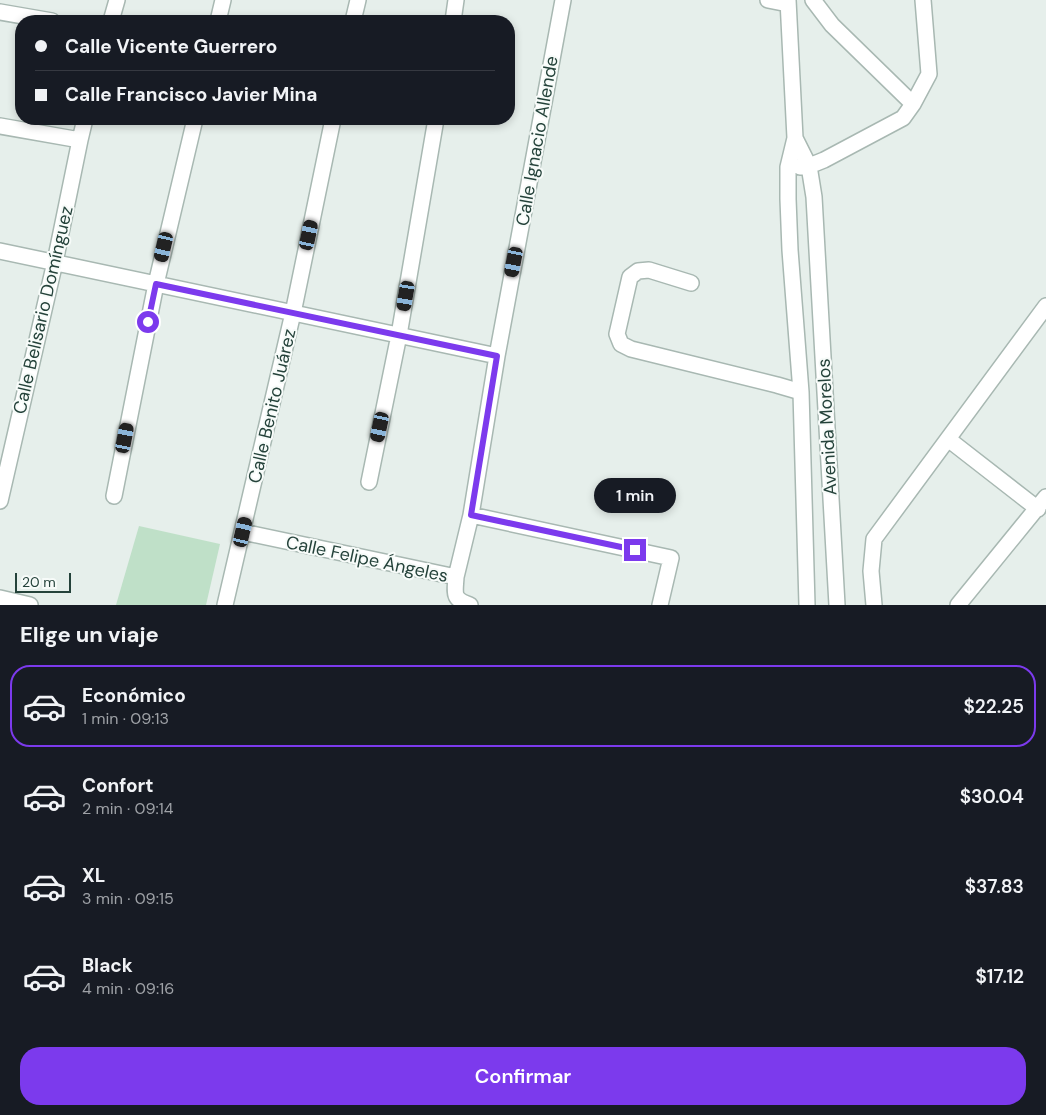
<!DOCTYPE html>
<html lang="es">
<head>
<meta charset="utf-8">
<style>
  :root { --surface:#171b24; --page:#242831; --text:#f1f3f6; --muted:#9ea1a6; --line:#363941; --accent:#7c3aed }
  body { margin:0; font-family:"DM Sans",sans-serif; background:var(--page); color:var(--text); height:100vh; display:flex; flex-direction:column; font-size:19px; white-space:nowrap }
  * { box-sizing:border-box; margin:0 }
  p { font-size:16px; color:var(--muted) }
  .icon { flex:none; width:28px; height:28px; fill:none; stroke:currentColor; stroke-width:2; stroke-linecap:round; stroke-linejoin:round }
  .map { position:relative; height:605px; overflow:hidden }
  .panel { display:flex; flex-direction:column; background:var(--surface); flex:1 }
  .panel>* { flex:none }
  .top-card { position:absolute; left:15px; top:15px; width:500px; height:110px; border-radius:20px; box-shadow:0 2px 8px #0003; display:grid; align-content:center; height:110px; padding:0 20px; background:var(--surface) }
  .scale { position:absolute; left:15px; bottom:12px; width:56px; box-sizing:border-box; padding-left:5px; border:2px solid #24423a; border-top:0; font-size:14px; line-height:18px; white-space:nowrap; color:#24423a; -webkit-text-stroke:4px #f7fbf9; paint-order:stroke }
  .end { position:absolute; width:22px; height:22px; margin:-11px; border:6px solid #7c3aed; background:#fff; box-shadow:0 0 0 2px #fff }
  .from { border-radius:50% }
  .bubble { position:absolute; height:35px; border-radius:18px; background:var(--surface); box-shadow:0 2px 8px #0003; font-size:16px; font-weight:600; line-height:35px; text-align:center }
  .car { position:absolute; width:15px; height:30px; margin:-15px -8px; border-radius:6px; box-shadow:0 0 4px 1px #0007; background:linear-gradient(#222 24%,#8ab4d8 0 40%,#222 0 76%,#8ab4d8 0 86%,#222 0) }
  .top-card b { display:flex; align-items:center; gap:18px; height:48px; font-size:19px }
  .top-card b+b { border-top:1px solid var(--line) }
  .top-card i { width:12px; height:12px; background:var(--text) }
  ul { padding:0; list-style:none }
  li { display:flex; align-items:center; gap:15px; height:82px; margin:0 10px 8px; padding:0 10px; border:2px solid transparent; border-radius:20px }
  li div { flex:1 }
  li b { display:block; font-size:19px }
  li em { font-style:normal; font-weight:600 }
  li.selected { border-color:var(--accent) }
  li>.icon { width:45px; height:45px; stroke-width:1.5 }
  h2 { padding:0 20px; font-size:22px; line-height:60px }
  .primary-button { display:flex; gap:10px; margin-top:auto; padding:10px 20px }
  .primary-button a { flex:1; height:58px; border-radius:20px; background:var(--accent); color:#fff; font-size:20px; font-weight:600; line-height:58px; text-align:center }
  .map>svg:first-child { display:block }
  .green { fill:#bfe0c8 }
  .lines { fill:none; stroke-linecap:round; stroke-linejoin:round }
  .minor-casing { stroke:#a8b8b2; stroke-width:18 }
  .minor { stroke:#fff; stroke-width:15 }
  .route { stroke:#7c3aed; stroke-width:6 }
  .labels { text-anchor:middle; stroke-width:4; stroke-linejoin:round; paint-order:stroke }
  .street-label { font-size:18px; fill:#24423a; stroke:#f7fbf9 }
</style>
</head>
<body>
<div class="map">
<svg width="1046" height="605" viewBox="0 0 1046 605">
  <rect width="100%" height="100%" fill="#e6efeb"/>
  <!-- green -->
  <path class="green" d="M139,526L220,544L206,605H116Z"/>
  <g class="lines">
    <defs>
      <path id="minor" d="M768,0L788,4
        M788,0L795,138L788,167V199L790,250L801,392L807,605
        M813,0L832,25L913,104
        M0,12L52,21
        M111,21L117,0
        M218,21L223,0
        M353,21L358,0
        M453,21L456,0
        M0,126L80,140
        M795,138L809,166L814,197L837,605
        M800,167L809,166L824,160L903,118L913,104L929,74L923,0
        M0,251L497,356
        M691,283L649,270L638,271L630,277L617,334L621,344L631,349L777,385L801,392
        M948,439L1038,509
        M369,482L399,335L436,119
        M114,496L156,284L195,119
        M0,501L55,262L80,140L85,119
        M471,515L671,558L660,605
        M243,532L456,577C455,594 452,599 470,605
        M456,577L471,515L497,356L563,0
        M0,598L30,605
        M225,605L293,313L333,119
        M874,605L871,571L874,539L1046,306
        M958,605L1046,497"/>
    </defs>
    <!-- minor casing -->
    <use href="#minor" class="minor-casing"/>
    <!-- minor -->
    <use href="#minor" class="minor"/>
  </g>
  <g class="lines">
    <!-- route -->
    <path class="route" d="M148,322L156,284L497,356L471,515L635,550"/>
  </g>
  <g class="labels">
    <!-- street labels -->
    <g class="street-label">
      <text transform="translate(537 141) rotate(-80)" y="6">Calle Ignacio Allende</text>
      <text transform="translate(43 310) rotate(-77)" y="6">Calle Belisario Domínguez</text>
      <text transform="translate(272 406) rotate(-77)" y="6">Calle Benito Juárez</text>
      <text transform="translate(827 427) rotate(-93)" y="6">Avenida Morelos</text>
      <text transform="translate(367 559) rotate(12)" y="6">Calle Felipe Ángeles</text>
    </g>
  </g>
</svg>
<div class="scale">20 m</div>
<i class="end from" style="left:148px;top:322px"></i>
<i class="end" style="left:635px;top:550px"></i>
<div class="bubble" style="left:594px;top:478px;width:82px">1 min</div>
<i class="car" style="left:309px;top:235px;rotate:12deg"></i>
<i class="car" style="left:164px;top:247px;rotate:193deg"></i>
<i class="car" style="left:514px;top:262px;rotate:191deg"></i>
<i class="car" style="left:406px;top:296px;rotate:190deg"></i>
<i class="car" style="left:380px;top:427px;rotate:192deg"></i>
<i class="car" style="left:125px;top:438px;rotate:11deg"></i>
<i class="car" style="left:243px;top:532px;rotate:13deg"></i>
<div class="top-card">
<b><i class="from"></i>Calle Vicente Guerrero</b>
<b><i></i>Calle Francisco Javier Mina</b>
</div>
</div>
<section class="panel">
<h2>Elige un viaje</h2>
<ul>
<li class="selected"><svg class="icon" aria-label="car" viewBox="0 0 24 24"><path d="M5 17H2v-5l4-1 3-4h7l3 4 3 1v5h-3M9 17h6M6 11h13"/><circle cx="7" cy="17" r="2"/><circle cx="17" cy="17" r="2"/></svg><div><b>Económico</b><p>1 min · 09:13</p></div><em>$22.25</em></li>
<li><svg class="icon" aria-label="car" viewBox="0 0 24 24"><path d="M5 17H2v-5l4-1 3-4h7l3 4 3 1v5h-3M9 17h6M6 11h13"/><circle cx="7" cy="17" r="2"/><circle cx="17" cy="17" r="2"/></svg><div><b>Confort</b><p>2 min · 09:14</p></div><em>$30.04</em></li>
<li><svg class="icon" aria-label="car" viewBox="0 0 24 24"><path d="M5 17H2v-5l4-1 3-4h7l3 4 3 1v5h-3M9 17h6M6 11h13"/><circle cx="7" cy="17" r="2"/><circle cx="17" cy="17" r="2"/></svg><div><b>XL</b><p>3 min · 09:15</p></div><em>$37.83</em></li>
<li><svg class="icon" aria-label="car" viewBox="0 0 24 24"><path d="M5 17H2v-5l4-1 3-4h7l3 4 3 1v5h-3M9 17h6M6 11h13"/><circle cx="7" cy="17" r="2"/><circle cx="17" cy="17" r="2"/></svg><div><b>Black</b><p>4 min · 09:16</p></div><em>$17.12</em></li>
</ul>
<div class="primary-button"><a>Confirmar</a></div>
</section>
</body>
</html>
